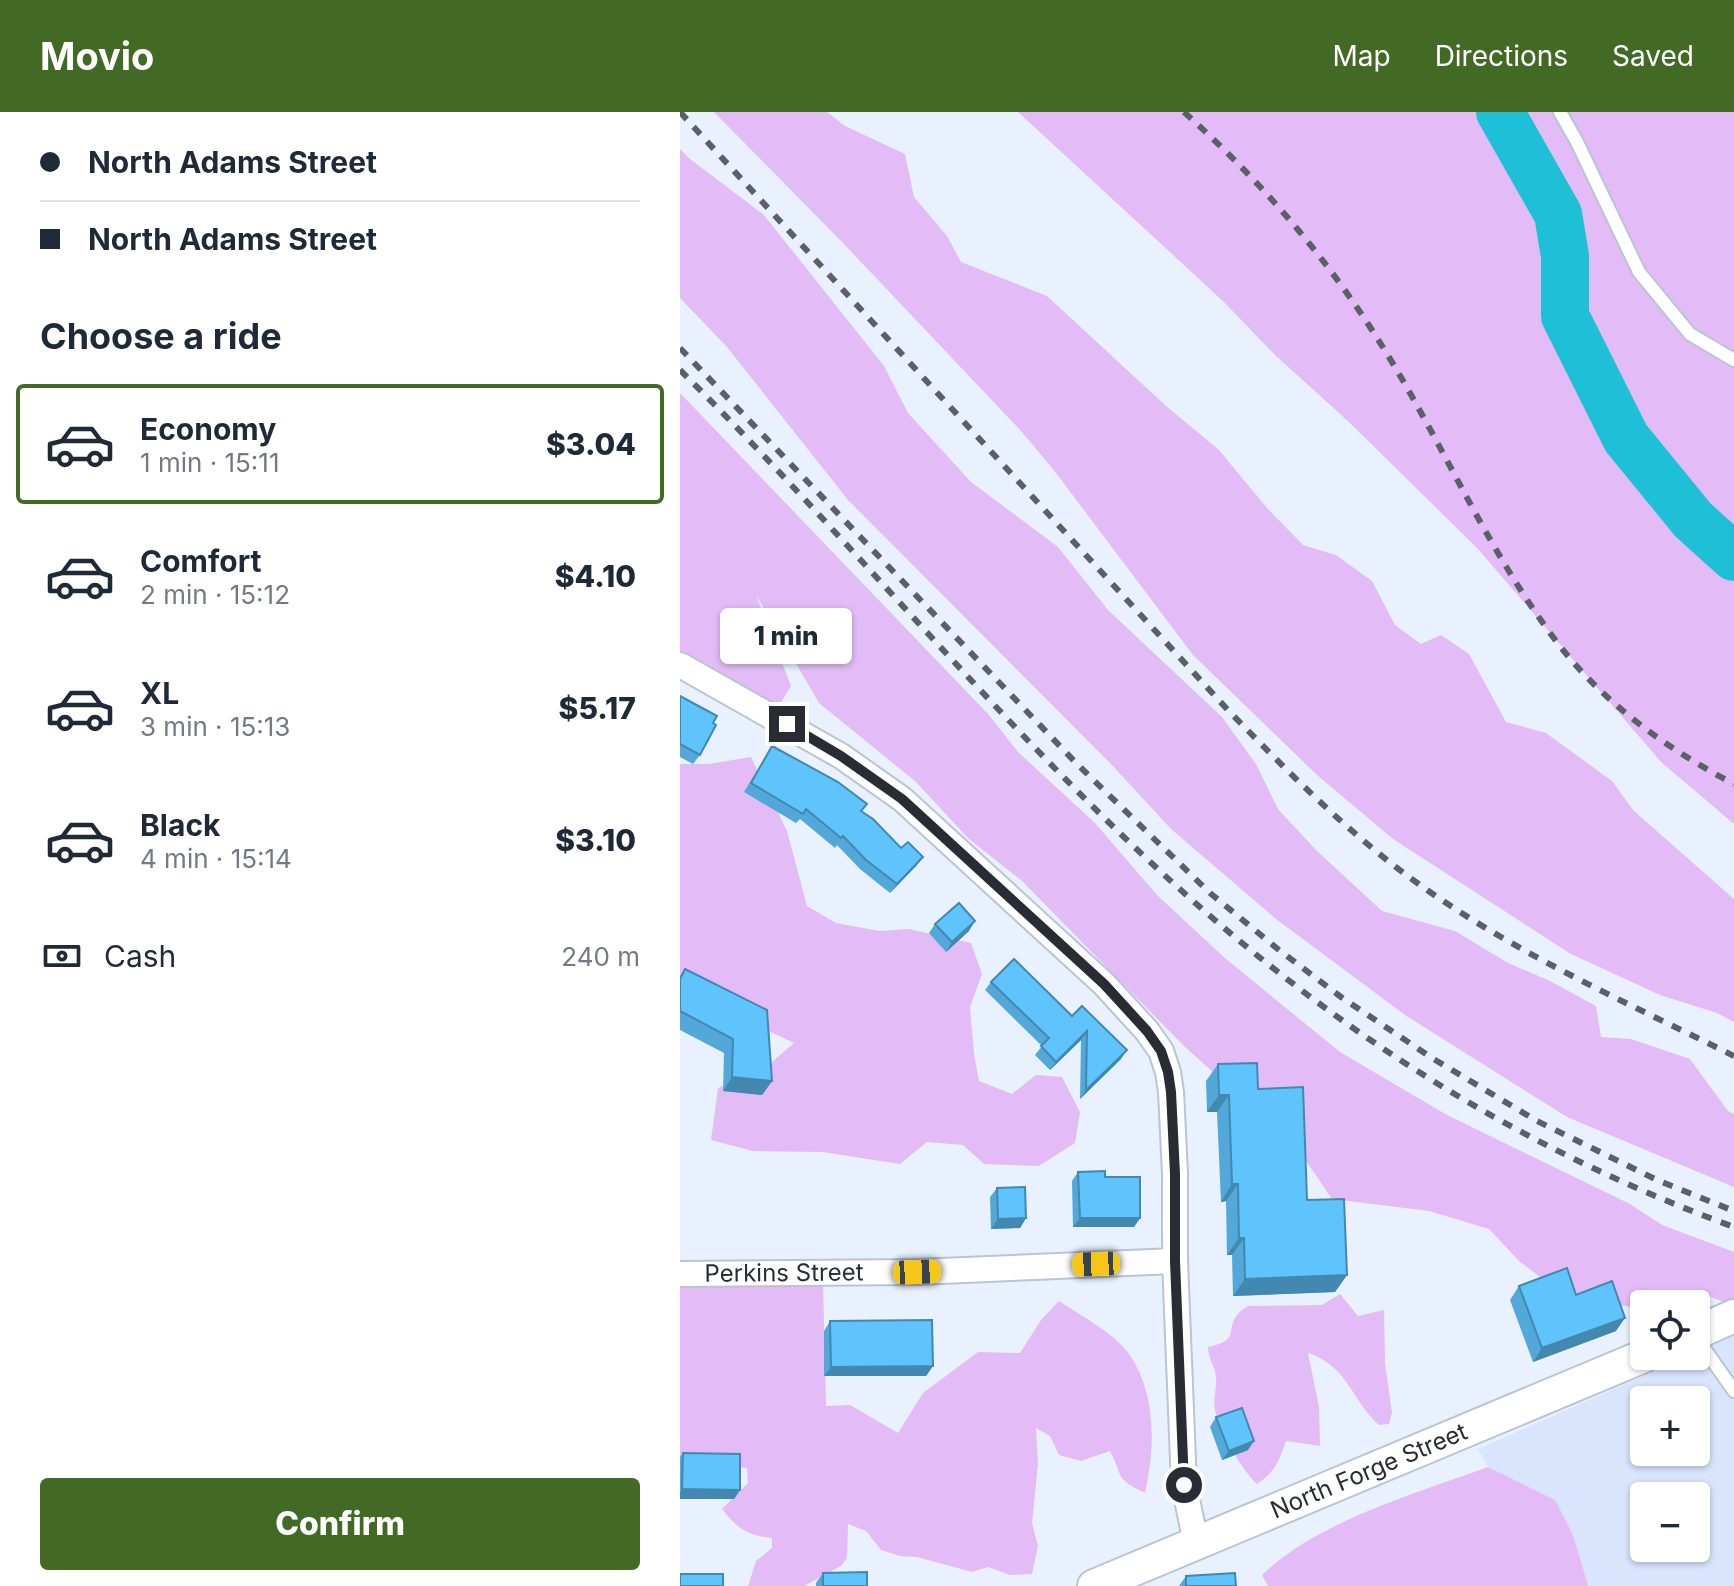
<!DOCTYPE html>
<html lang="en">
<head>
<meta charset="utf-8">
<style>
  :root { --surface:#fff; --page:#f2f2f3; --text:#1f2937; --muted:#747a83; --line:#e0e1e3; --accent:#436a25 }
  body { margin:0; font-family:Inter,sans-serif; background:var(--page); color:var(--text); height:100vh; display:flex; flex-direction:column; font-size:30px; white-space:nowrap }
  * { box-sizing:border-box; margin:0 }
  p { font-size:26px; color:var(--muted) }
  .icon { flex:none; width:44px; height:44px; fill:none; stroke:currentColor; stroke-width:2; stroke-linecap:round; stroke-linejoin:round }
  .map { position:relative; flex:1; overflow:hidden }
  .side { display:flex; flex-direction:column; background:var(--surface); width:680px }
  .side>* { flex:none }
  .guide { display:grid; align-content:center; height:176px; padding:0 40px; background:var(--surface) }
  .fabs { position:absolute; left:950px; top:1178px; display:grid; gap:16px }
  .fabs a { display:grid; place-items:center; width:80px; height:80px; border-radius:8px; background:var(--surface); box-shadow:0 2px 6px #0004; font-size:40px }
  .end { position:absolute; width:36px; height:36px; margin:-18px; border:10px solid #292d33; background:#fff; box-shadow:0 0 0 4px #fff }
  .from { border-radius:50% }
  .bubble { position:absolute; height:56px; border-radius:8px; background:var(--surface); box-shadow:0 2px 6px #0004; font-size:26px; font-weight:800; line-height:56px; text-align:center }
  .car { position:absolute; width:24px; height:48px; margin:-24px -12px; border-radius:10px; box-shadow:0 0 6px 2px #0007; background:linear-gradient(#f5c518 24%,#345 0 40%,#f5c518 0 76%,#345 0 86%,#f5c518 0) }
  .guide b { display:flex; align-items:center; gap:28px; height:76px; font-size:30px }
  .guide b+b { border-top:2px solid var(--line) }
  .guide i { width:20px; height:20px; background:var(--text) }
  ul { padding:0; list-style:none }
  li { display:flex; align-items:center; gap:24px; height:120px; margin:0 16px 12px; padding:0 24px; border:4px solid transparent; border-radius:8px }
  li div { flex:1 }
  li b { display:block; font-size:30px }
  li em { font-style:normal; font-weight:800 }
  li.current { border-color:var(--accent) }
  li>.icon { width:72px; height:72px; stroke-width:1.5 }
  h2 { padding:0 40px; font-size:36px; line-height:96px }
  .pay { display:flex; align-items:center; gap:20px; height:88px; padding:0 40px; font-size:30px }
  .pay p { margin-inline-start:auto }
  .button { display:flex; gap:16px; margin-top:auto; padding:16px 40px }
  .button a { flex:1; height:92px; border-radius:8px; background:var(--accent); color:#fff; font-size:32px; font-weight:800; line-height:92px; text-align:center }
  header { display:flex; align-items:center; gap:48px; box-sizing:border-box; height:112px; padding:0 40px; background:var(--accent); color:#fff }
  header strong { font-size:38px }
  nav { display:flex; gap:44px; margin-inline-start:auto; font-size:28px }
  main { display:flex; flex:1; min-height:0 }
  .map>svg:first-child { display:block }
  .built { fill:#d8e5fd; fill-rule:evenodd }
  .green { fill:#e2bbf7 }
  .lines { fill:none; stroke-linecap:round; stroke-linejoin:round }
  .river { stroke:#1dc0d7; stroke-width:48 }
  .lane-casing { stroke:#bbc4d5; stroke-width:16 }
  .street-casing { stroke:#bbc4d5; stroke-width:28 }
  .secondary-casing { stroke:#bbc4d5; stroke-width:36 }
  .lane { stroke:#fff; stroke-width:12 }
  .street { stroke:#fff; stroke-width:24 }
  .secondary { stroke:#fff; stroke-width:32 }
  .rail { stroke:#5b6068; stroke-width:6; stroke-dasharray:10 10; stroke-linecap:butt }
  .wall { fill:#52a8d9 }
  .shaded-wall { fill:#4288b0 }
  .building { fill:#5fc3fc; stroke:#4288b0; stroke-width:2 }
  .route { stroke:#292d33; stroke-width:10 }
  .labels { text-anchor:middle; stroke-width:6; stroke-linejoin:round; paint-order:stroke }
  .street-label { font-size:24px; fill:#292d33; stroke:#fff }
</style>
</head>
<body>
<header>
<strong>Movio</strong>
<nav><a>Map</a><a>Directions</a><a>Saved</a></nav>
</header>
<main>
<section class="side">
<div class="guide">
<b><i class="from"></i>North Adams Street</b>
<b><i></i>North Adams Street</b>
</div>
<h2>Choose a ride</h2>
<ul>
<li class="current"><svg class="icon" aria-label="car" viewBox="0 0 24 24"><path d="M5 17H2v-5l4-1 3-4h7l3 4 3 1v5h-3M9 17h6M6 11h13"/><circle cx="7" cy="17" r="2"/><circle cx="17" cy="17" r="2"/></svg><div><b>Economy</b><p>1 min · 15:11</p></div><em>$3.04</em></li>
<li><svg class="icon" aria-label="car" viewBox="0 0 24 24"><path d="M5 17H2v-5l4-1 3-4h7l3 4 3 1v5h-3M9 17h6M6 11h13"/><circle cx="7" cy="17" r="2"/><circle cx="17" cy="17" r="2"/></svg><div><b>Comfort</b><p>2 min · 15:12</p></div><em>$4.10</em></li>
<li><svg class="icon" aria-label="car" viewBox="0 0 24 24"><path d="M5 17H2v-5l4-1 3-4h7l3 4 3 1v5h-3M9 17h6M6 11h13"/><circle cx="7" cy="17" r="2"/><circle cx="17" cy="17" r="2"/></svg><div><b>XL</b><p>3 min · 15:13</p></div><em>$5.17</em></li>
<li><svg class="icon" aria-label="car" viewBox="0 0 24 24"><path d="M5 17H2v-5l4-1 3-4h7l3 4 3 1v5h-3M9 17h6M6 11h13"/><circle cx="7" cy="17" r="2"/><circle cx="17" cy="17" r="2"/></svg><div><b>Black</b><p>4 min · 15:14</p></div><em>$3.10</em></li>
</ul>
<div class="pay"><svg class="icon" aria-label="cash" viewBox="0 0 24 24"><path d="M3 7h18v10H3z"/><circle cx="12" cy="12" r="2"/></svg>Cash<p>240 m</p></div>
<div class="button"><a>Confirm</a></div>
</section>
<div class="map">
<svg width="1054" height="1474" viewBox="0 0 1054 1474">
  <rect width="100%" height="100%" fill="#e9f1fe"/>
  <!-- built -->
  <path class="built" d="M1054,1224V1474H908L875,1388L808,1355L798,1337L1009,1244H1016V1241ZM964,1288H1016V1340H964ZM964,1384H1016V1436H964Z"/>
  <!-- green -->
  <path class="green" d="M34,0H147L165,14L225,42L234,85L267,124L281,150L367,184L486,294L539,338L587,396L623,433L656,443L692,469L715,513L741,532L761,523L789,542L826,610L866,621L932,669L954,699L1054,787V910L1037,901L980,883L891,842L713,727L637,663L513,543L373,357L341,319L163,131Z
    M338,0H1054V712L981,650L798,437L670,311L595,243L544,190Z
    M0,37L10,47L84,103L204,254L228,301L291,370L378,435L428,498L542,605L576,652L598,697L636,738L702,799L775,819L828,851L870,869L916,894L921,925L951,927L1010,947L1048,999L1054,1002V1075L887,1005L725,903L596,807L491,717L431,652L168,388L47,235L0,186Z
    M0,281L309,603L338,640L415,711L477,783L546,847L660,940L767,1003L950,1092L982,1113L1054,1140V1194L1023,1182L998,1192H964V1197L887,1185L839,1149L809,1117L749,1099L652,1087L618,1037L505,935L341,768L289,727L235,669L139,591L76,483L111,574L97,597L0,542Z
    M71,645L107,719L127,794L156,811L200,819L229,817L291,831L302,862L290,895L294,942L299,969L332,982L356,963L382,965L400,1000L395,1031L359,1054L304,1052L283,1033L247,1030L220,1052L143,1040L73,1039L31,1028L38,976L86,955L114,931L68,909L0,898V652H29Z
    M143,1170L146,1294L170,1293L218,1321L243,1281L298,1240L340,1241L361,1208L379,1189C401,1204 433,1220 449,1242C477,1282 475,1337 465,1381C434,1366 444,1366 430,1339L401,1349L379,1343L370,1324L356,1316L358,1352L352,1411L358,1434L352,1462L330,1463L308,1455L292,1460L237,1445L220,1444L201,1438L186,1419L168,1412L167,1446L161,1454L124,1474H68L76,1449L92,1436V1426C66,1423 58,1417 42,1397L68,1371L67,1356L0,1349V1174Z
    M660,1182L678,1204L704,1198L705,1252L712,1300L709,1312L699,1313C671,1288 669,1255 628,1241L639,1295L640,1334L606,1329C599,1349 595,1360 577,1372C562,1359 542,1321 536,1302C532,1289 537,1277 536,1265C535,1254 528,1247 528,1235C561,1228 545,1219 557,1203C560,1199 564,1197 568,1194L642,1193Z
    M808,1355L875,1388L893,1423L908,1474H588L582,1463C636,1410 737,1381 808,1355Z"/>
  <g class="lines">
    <!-- river -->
    <path class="river" d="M820,0L878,102L885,144V204L946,326L1013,408L1054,445"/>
    <defs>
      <path id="lane" d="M880,0L897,30L959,160L1010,222L1054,248
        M1016,1225L1054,1279"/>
      <g id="street">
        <path d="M0,553L161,644L222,687L424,872L467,919L481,939L488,960L491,980L495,1062V1149L504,1373L516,1431"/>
        <path id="s1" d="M0,1162L237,1160L495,1149"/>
      </g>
      <g id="secondary">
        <path d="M1016,1221L1054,1204"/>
        <path id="s2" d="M414,1474L964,1244"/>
      </g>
    </defs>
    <!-- lane casing -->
    <use href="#lane" class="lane-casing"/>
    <!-- street casing -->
    <use href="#street" class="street-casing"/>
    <!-- secondary casing -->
    <use href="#secondary" class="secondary-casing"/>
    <!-- lane -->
    <use href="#lane" class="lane"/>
    <!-- street -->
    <use href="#street" class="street"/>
    <!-- secondary -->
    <use href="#secondary" class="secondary"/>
    <!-- rail -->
    <path class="rail" d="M0,0L546,596C604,656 663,716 729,765C829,839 944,889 1054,944
      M504,0C575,64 638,135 690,215C757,317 802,431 876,529C922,590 987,637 1054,672
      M0,236L397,652L530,781L599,838L661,885L752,946L857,1009L977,1068L1054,1099
      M0,258C180,436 338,637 529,803C687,940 857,1043 1054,1115"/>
  </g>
  <!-- wall -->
  <path class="wall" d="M0,584L33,611L20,643L13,652L0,645Z
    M92,634L181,699L221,736L243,745L236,754L210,781L180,757L157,733L155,736L120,707L116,711L64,680Z
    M255,812L289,819L266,840L249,821Z
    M5,857L92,969L82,983L43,979L44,941L0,918V864Z
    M311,870L392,904L441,947L400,987L401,928L370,958L355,943L362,934L305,878Z
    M538,952L578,977L627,1088L667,1163L655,1180L553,1184L552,1143H547L546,1089L541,1090L537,1000H527L526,969Z
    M398,1060L425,1065L460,1106L454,1115H393L392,1069Z
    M317,1076L346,1106L340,1116L311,1117L310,1085Z
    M839,1174L896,1183L936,1219L853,1250L830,1188Z
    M150,1209L253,1254L246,1264H144V1219Z
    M536,1305L568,1338L542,1348L530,1315Z
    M3,1341L60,1378L54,1387H0V1345Z
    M143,1461L187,1474H136V1471Z
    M506,1464L556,1474H499Z"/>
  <!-- shaded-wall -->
  <path class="shaded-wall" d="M243,745L236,754L210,781L217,772Z
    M295,809L289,819L266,840L272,830Z
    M407,919L401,928L370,958L376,950Z
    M447,938L441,947L400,987L406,978Z
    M52,965L92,969L82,983L43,979Z
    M539,983H549L537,1000H527Z
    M552,1072H558L546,1089L541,1090Z
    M346,1106L340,1116L311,1117L318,1107Z
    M400,1106H460L454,1115H393Z
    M559,1126H564L552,1143H547Z
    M667,1163L655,1180L553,1184L565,1167Z
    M945,1206L936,1219L853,1250L862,1236Z
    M253,1254L246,1264H144L151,1255Z
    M574,1329L568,1338L542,1348L549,1339Z
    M2,1377L60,1378L54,1387H0V1381Z"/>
  <!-- building -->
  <path class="building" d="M0,584L37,604L33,611L36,613L20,643L0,632Z
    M92,634L158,670L187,692L181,699L193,707L221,736L228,730L243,745L217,772L186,748L163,724L161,726L126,697L123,702L71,671Z
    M279,791L295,809L272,830L255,812Z
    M334,847L392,904L402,894L447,938L406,978L407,919L376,950L361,934L369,926L311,870Z
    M5,857L87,898L92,969L52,965L53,927L0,899V867Z
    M577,951L578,977L623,975L627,1088L664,1087L667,1163L565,1167L564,1126H559L558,1072H552L549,983H539L538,952Z
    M425,1059V1065H460V1106H400L398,1060Z
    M345,1075L346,1106L318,1107L317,1076Z
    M887,1156L896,1183L932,1169L945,1206L862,1236L839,1174Z
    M252,1208L253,1254L151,1255L150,1209Z
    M562,1296L574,1329L549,1339L536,1305Z
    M3,1341L60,1342V1378L2,1377Z
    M187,1460V1474H143V1461Z
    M555,1461L556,1474H506V1464Z
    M0,1462H43V1474H0Z"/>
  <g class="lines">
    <!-- route -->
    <path class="route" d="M107,612L161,644L222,687L424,872L467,919L481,939L488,960L491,980L495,1062V1149L504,1373"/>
  </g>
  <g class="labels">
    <!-- street labels -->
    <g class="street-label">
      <text dy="8" stroke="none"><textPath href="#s1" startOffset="104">Perkins Street</textPath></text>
      <text dy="8" stroke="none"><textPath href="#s2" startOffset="298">North Forge Street</textPath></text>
    </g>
  </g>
</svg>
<div class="fabs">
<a><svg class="icon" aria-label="locate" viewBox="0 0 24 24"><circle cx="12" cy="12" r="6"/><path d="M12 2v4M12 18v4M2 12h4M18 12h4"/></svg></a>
<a>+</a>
<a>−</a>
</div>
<i class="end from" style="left:504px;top:1373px"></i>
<i class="end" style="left:107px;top:612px"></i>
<div class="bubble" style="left:40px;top:496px;width:132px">1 min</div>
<i class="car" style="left:416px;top:1152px;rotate:268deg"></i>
<i class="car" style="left:237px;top:1160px;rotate:88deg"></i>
</div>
</main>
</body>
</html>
